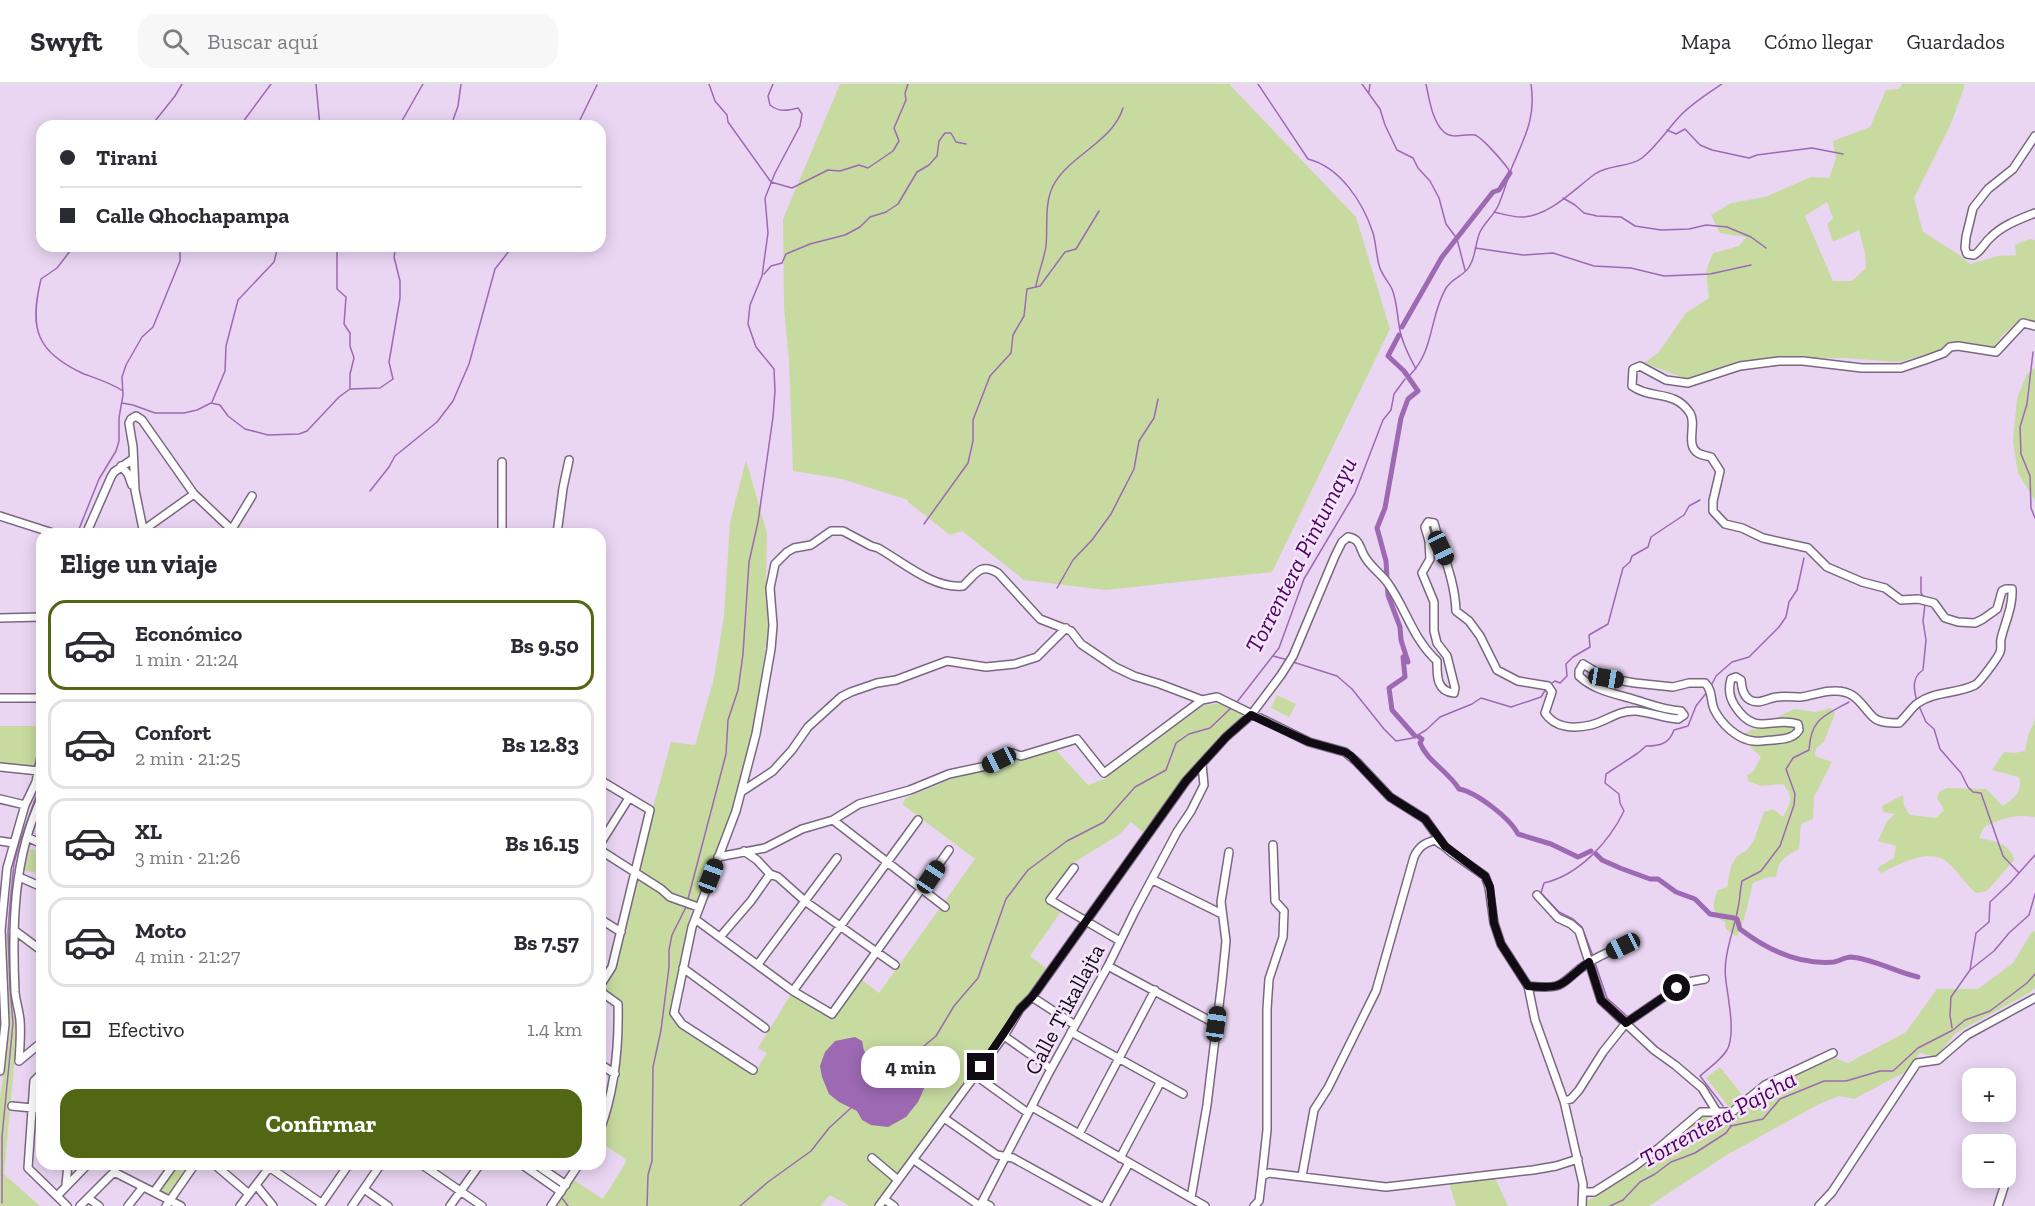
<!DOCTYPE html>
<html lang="es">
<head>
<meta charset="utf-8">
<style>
  :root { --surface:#fff; --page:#f7f7f7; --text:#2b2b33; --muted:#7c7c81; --line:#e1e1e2; --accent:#526714 }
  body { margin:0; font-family:"Zilla Slab",serif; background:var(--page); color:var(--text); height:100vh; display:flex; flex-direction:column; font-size:22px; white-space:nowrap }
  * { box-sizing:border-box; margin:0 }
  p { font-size:20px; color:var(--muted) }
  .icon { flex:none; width:33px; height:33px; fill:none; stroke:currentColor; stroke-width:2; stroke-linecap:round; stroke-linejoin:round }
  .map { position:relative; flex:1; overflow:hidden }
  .drawer { position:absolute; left:36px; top:444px; width:570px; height:642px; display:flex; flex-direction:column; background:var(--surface); border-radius:18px; box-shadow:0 3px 15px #0003 }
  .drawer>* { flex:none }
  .banner { position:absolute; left:36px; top:36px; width:570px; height:132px; border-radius:18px; box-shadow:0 3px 15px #0003; display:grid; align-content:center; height:132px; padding:0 24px; background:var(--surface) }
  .tools { position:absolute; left:1962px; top:984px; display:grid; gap:12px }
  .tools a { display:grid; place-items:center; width:54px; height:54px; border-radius:12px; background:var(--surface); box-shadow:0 3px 15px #0003; font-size:30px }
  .end { position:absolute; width:27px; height:27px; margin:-14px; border:8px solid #110b14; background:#fff; box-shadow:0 0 0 3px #fff }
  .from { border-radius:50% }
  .bubble { position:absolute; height:42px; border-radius:18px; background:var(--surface); box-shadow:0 3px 15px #0003; font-size:20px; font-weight:700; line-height:42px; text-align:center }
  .car { position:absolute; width:18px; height:36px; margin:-18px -9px; border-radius:8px; box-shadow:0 0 4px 2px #0007; background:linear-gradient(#222 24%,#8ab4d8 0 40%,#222 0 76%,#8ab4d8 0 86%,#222 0) }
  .banner b { display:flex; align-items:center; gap:21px; height:57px; font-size:22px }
  .banner b+b { border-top:2px solid var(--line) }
  .banner i { width:15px; height:15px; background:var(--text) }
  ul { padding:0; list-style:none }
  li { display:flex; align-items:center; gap:18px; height:90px; margin:0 12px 9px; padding:0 12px; border:3px solid var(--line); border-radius:18px }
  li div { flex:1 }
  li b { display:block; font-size:22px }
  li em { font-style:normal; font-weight:700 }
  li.on { border-color:var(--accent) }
  li>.icon { width:54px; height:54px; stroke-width:1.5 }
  h2 { padding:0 24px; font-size:27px; line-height:72px }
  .pay { display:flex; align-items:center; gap:15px; height:66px; padding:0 24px; font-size:22px }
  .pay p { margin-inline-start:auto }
  .action { display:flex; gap:12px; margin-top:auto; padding:12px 24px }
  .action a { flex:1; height:69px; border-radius:18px; background:var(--accent); color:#fff; font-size:24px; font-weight:700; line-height:69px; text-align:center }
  header { display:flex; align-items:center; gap:36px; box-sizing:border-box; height:84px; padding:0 30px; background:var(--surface); border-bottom:2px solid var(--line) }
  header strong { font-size:28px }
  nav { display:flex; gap:33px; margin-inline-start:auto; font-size:21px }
  .search { width:420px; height:54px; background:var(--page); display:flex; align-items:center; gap:15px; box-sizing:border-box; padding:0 21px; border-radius:18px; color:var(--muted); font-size:22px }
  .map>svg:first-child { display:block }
  .green { fill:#c7dba0; fill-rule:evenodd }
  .water { fill:#9d69b3 }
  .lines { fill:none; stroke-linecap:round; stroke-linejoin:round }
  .stream { stroke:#9d69b3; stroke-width:1.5 }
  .canal { stroke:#9d69b3; stroke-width:5 }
  .minor-casing { stroke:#7a6881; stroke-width:10 }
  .minor { stroke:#fff; stroke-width:7 }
  .route { stroke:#110b14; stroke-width:8 }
  .labels { text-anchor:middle; stroke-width:5; stroke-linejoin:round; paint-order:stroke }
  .street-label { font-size:22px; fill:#110b14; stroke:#f5e5fc }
  .water-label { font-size:24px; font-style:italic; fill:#4c0163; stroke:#f5e5fc }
</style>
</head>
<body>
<header>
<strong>Swyft</strong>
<div class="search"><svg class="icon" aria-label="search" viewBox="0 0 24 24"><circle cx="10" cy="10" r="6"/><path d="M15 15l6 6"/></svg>Buscar aquí</div>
<nav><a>Mapa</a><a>Cómo llegar</a><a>Guardados</a></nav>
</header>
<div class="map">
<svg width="2035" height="1122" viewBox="0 0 2035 1122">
  <rect width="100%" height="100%" fill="#ead6f3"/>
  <!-- green -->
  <path class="green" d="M840,0H1229L1356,133L1390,245L1272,488L1106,506L1024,496L962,447L950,451L908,418V416L842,395L793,387L789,277L784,223L783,135Z
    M1902,0H1964V4L1950,42L1914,114L1923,148L1958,170L1970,180L1998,172L2016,171L2015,161L2029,155L2035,156V247L2017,241C2001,248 2002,256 1989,267L1956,262L1899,278L1844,274L1767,275L1732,280L1687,295L1644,279L1658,269L1686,229L1709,214L1706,187L1713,169L1739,162L1746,153L1720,149L1711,131L1731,119L1765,113L1811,93L1829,94L1836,75L1833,57L1870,43L1886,6L1899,5ZM1827,118L1833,134L1827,140L1833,158L1859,146L1865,170L1866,184L1852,197H1833L1805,132Z
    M2035,284V417L2018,389L2013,357L2017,314L2027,290Z
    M746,376L767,449L766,498L768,548L754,640L733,723L699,817L691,825L670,930L677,940L753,991L767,969L758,964L791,910L834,934L862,896L879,909L975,775L902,720L906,714L953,694L1055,665L1088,701L1104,695L1204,621L1224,619L1247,632L1201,675L1143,748L1131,738L1120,750L1075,778L1045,818L1062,826L1030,872L1046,884L985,973L876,1122H849L830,1111L820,1122H554L572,1095L603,1115L626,1078L625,1075L600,1058V1052C616,1009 623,965 622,920L604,906L616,886L652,727L671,658L695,661L714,594L724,531L730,438Z
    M1277,611L1296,620L1289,633L1271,624Z
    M1830,624L1835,629L1824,658L1816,664L1815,672L1832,678L1814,713L1813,735L1801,740L1799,765C1785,772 1778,777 1776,793H1768L1753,799L1745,832L1737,853L1726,845L1725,838L1717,834C1712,823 1713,818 1718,806L1727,803L1731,782L1737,772L1747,766L1754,756L1764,728L1773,725L1783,733C1791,718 1794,714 1783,700L1761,702L1748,697L1747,691L1753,688L1761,673L1743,656L1741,651L1794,625L1816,628Z
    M2035,635V733C2013,730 2004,734 1984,743L1979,754C1993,757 2011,759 2014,776L1987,807L1976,809C1965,800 1958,787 1947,778C1929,763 1898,781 1881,789L1877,784L1894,774L1896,762L1878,757L1887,737L1895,730L1883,728L1882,722L1903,711L1904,722L1910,731L1936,734L1944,726L1937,714L1940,707L1947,704L1986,705L2003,722C2014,714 2023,708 2019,693L1992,686L2004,668L2014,669L2025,667L2028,652Z
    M0,642H38L39,660L35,684L0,680Z
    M30,765L41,768L36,789L24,786Z
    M2035,847V904L2029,909L1956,949L1936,973L1920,969L1905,988L1854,1015L1839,1012L1819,1020L1725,1072L1649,1122H1580L1650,1077L1701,1031H1731L1765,1004L1835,974L1848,979L1906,948L1937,905H1978L2013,879L2031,849Z
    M6,849L12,850L18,940L4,1090L40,1122H0V1013L10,942L6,909L4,850Z
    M1720,983L1743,1012L1729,1023L1706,994Z
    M178,1080H192L171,1111H168L162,1108V1104Z
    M1494,1092L1508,1122H1456L1449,1099Z"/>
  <!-- water -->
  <path class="water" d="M855,953L862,957L864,967L881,979L893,975L912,972L934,963L944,969V984L927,998L918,1018L906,1033L888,1043L871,1041L862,1036L857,1027L839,1018L829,1010L822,993L820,982L825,968L835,957Z"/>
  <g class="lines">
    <!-- stream -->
    <path class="stream" d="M316,0L320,42
      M709,0L715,17L727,31L728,38L771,98L792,104L828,86L840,87L859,81L868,84L893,67L899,57L894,44L906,16L905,9L908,0
      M1258,0L1308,75C1340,83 1363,118 1373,149C1376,159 1376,170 1379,181C1381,190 1388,197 1392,205C1398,220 1397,236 1401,251C1404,262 1410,274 1416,285
      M1362,0L1380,25L1385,41L1397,66L1413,74L1418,84L1430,97L1439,114L1446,140L1455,152
      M1426,0C1429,14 1432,37 1444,48C1452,56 1465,49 1475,51C1483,54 1507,82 1510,88
      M1369,8L1370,0
      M151,42L175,12L182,0
      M240,42L271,0
      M399,42L423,0
      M453,42L452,39L458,22L461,0
      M577,42L597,1
      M1667,46L1676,50L1685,45L1700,61L1712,66L1749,74L1757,71L1812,64L1843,70
      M1563,114L1575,121L1584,129L1597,132L1621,133L1635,142L1661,146L1689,145L1706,141L1727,143L1751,153L1766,164
      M1494,128C1503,130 1512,133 1521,133C1549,133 1574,105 1595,90C1609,80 1629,84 1642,74C1656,63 1667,46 1679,33C1691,20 1707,10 1722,0
      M1457,155L1465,186
      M74,162L57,184L41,195C29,245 36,268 84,290C98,295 111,299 123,307
      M337,162V205L346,213L344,240L350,249V262L354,274L350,290V304
      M1475,164L1523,171L1553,169L1594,182L1631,184L1664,192L1710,190L1751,181
      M764,190L771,182L782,179L786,170L810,160L845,151L860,143L870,133L886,128L898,120L917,88L929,81L937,72L939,57L945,49H951L956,58L966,60
      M1036,202C1038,189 1044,176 1046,162C1048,143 1044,120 1053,102C1069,71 1112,59 1123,24
      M2033,268L2027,320L2020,343L2021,370L2030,392L2031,424L2035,434
      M1410,291C1435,265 1429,233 1446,204C1453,193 1464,192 1469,183C1476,173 1475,159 1480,148C1485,138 1494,131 1498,122C1504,109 1507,96 1512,83C1525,52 1536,34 1531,0
      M212,318L225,287L226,262L238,216L274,178L278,162
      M122,319L133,321L155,329H184L197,326L211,319L220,321L228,332L245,345L268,351L299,350L307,347L339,313L350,305L380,304L393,295L389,278L400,214V197L394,173L396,162
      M370,407L389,383L395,372L437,338L453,317L469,280L495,185L513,162
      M924,440L968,379L973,357V336L990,292L1011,269L1013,251L1024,232L1027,205L1040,202L1065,168L1076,165L1099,127
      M77,450L99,395L116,367L119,357V334L123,311L122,293L126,281L142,253L153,243L180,177V162
      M1921,493V509L1925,515
      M1057,504L1073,476L1092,456L1111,430L1134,385L1139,357L1154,334L1158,315
      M1273,572L1288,576
      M1293,578L1337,592L1352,605L1384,645L1396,657L1413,654L1426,646L1440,633L1472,620L1481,614L1511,623L1541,613L1546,605
      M1549,601L1555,597L1560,599L1567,592L1566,580L1573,573L1590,563L1589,551L1608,540L1623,484L1630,478L1632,472L1648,463L1651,453L1684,431L1689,422L1700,416
      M1711,602L1716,592L1732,578L1749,573L1779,543L1786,533L1789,518L1797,506L1804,474
      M1237,618L1279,564L1304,495L1355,409L1383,336L1391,326L1394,310L1405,295
      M1917,618C1914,606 1911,594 1923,586L1926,556L1923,537L1925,520
      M1919,622L1926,638L1934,645L1940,665L1961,689L1968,703L1973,708L1981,709L2003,772L2019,789
      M688,815L726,670L728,636L738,606L743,570L749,478L758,438L773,333L775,307L774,285L756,263L748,240L750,221L762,192L768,149L765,114L775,89L800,42L802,30L798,24C786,27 779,28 770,21L768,12L773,0
      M1593,872L1582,843L1573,835L1559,828L1541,809L1544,799C1579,791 1609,758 1624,727L1620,719L1619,710L1605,699L1606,690L1638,669L1646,662C1660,662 1669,660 1674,646L1688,642L1696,622L1707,608
      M1595,879L1607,914L1628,933
      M1970,886L1976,849L1989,838L1990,818L2010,799L2035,771
      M1952,944L1950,931L1951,913L1970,886L1994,867L2009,849L2029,831L2035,810
      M911,973L936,952L954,922L978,894L1006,815L1028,786L1067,757L1104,738L1135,703L1166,686L1176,659L1189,650L1210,644L1231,624
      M1723,1022L1700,992C1709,984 1721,976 1727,966C1736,950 1728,915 1726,897C1722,873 1734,847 1738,824C1740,815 1740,806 1742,797L1761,787L1780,762L1794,721L1795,710L1786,685L1793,674L1809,666C1811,634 1824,632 1849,618
      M1722,1032L1731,1041
      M562,1114L568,1122
      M2,1119V1053L13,939L10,905L8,848L10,820L14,779L19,760L42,696
      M647,1122L648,1091L652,1077L653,983L661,946L669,883V866L672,851L686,823
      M740,1122L768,1098L811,1067L829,1044L852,1023
      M1610,1122L1623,1116L1640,1098L1655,1090L1671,1078L1695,1069L1726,1049L1731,1042L1763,1035L1780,1015L1824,997H1846L1880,987H1893L1918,964L1953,946L1965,936L1990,927L2027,899L2035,890"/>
    <!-- canal -->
    <path class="canal" d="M1402,243L1442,173L1493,108L1499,106L1510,89
      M1399,251L1388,272L1404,287L1418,307L1408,315L1401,334L1385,424L1377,444L1386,477L1388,511L1400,543L1401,556L1408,578L1403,573L1405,593L1389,604L1392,626L1415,652
      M1419,653L1422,655L1420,659C1427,677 1449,688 1459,705C1476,708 1510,734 1518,750L1551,760L1578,773L1591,767
      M1596,770L1602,776L1620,784L1650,795H1658L1676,808L1695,815L1710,830L1734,834
      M1737,835L1740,845C1766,865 1799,881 1834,878C1840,877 1845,873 1851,873C1874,875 1895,888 1918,893"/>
    <defs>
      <path id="minor" d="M2035,52L2013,85L1988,105L1973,124L1966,153L1965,164L1967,170L1974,171C1982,166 1984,159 1991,153C2003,141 2020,135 2035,129
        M121,382L128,390L132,401
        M0,432L56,450
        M86,450L111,393L114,388L133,375
        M138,450L194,410
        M144,450L135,406L133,363L129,339L131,335L136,332L142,336L194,410L232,446
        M229,450L252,412
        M502,450V378
        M557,450L563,404L569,376
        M0,534L42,533
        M0,614H42
        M0,683L39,687
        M600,696L650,726L612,883L600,902
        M741,708L773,687L792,666L808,643L841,613L851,608L877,599L896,596L947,577L986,583L1015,580L1037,573L1066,544
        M0,715L25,721
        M833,736L945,823
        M27,753L42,760
        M0,757L13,759
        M600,760L629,714
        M600,766L661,805L670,813L698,823
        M744,767L757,776L770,790L778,793L806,818L895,881
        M718,773L765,764L802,745L833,736L859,720L910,706L949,690L986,682L1012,669L1021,672L1077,655L1104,689L1202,616
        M1074,784L1050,816L1120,857
        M19,793L42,803
        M1153,796L1222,830
        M1537,811L1558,834L1571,840L1579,847L1601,916L1654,966L1675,981L1702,1004L1717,1028
        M600,835L621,848
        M695,835L793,907L832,930L949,766
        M14,846L42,867
        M720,853L751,817L770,790
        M758,880L837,774
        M1108,882L1216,940
        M683,884L765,944
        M1528,902C1569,906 1558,899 1588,879C1598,872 1611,867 1623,862
        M600,907L618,920C619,963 615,1006 600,1046
        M793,907L918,736
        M1032,913L1075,941
        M1071,948L1183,1010
        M1004,952L1051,985
        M19,977C20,964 21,949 20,936C19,926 16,918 15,908C12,843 13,773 42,713
        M19,977L42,958
        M600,980L615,990
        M753,986L682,940L674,929L692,843L736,727L756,650L771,565L773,541L770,504L775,480L787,468L794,464L811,461L831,447H843L871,462L878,464C903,478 933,505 963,502C976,490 980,478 998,489L1040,535L1071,547L1081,560L1115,583L1134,592L1160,600L1202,616L1217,613L1309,658L1345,668L1357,678L1390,713L1425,735L1445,763L1452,769L1485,792L1489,803L1494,839L1501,860L1528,902L1535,936L1564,1017L1583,1100L1582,1122
        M0,987L5,940L1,846L7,784L25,721L36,698L42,668
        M42,989L34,997L28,1084L67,1122
        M975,991L1028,1029
        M1564,1017L1571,1015L1579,1006L1603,968L1626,939L1677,904L1688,898L1705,895
        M12,1022L42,1025
        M1032,1023L1205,1122
        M944,1034L997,1071L1013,1074L1100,1122
        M1079,1050L1155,906
        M872,1074L898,1096
        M1120,1074L1160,999
        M914,1076L980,1122L1051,985L1108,882L1135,827L1177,748L1191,727L1204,701L1202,680
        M214,1080L249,1110
        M421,1080L482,1122
        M521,1080L561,1108
        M535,1080L566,1101
        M269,1083L321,1119
        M114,1088L181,1122
        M1262,1092L1267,1046V925L1269,895L1283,853L1284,827L1275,817L1273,761
        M1302,1092L1314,1026L1328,1004L1376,907L1414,773C1419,762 1425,759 1435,756L1442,761
        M66,1101L68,1080
        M256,1101L273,1122
        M364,1105L388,1122
        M154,1108L174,1080
        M1583,1108H1594L1635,1082L1659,1064L1701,1028H1732L1765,1001L1833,969
        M57,1112L88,1080
        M88,1114L99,1122
        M1191,1114L1207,1021L1222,897L1226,857L1221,818L1229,768
        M884,1115L894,1122
        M982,1118L990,1122
        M80,1122L114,1088L117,1080
        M128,1122L143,1103
        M166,1122L195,1080
        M240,1122L271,1081
        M320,1122L349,1080
        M352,1122L381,1080
        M450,1122L480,1080
        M551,1122L579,1080
        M879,1122L1004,952L1020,925L1032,913L1186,697L1226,653L1251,631L1281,591L1293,572L1335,472L1342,458L1348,453C1361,455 1359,464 1365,473C1370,482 1380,489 1387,498C1406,524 1412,554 1437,577C1437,591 1436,607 1454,609L1455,604L1447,572L1437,559L1434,547V518L1422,489L1430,475L1429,457L1425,443L1428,438L1434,439C1442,469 1455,496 1456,527L1469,537L1480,552L1497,586L1518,597L1548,602L1552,608L1545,629C1555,644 1574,645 1591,641C1607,637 1618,626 1636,627C1649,628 1664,634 1678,635L1684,631L1681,627C1663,626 1653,621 1636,616C1616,610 1595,607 1579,592V587L1583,580L1606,594L1635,599L1673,603L1689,599H1705C1713,607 1710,615 1714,625C1721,640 1738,656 1754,657C1760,658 1767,656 1773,656C1783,655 1793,655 1799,646L1798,640C1771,632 1756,654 1735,622C1729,613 1728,605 1731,595L1736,593L1741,596C1742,604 1743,612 1750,616C1759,621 1768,614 1777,613C1785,612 1793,613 1801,613C1811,612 1822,607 1833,607C1856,606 1860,620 1873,633C1879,639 1891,639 1899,639C1906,633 1911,624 1918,619C1935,607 1957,610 1975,601C1979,599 1998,574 2000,568C2002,564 2000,559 2001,555C2005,538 2013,523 2012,505H2006L2002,507L1997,525L1983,535L1975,539L1958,538L1945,534L1934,519L1918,515L1901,516L1885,504L1862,498L1827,483L1808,464L1763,454L1742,444L1725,440L1713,427V417L1720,387L1711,373C1707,372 1701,371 1698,369C1685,361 1697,340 1690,329C1674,305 1651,316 1632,302L1633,285L1640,282L1666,296L1688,299L1740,282L1779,277H1803L1862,284H1901L1925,276L1944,269L1950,263L1958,262L1996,268L2023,239L2035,242
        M1105,1122L1129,1079
        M1254,1122L1259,1117L1262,1092L1269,1089L1386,1103L1533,1086L1556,1082L1578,1075
        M1819,1122L1832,1108L1917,979L1938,976L1967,951L2035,914
        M1998,1122L2004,1103"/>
    </defs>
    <!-- minor casing -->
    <use href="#minor" class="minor-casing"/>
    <!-- minor -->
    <use href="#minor" class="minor"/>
  </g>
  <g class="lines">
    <!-- route -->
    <path class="route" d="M981,983L1020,925L1032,913L1186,697L1226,653L1251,631L1309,658L1345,668L1351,672L1390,713L1425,735L1445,762L1485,792L1490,803L1494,839L1501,860L1528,902C1567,906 1560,899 1589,878L1601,916L1626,939L1677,904"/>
  </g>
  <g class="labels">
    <!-- street labels -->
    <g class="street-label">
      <text transform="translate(1064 925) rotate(-62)" y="8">Calle T'ikallajta</text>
    </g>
    <!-- water labels -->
    <g class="water-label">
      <text transform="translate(1301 471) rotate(-63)" y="8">Torrentera Pintumayu</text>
      <text transform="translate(1718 1035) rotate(-29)" y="8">Torrentera Pajcha</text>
    </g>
  </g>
</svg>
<div class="tools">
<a>+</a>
<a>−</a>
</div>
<i class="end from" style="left:1677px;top:904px"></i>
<i class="end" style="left:981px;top:983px"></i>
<div class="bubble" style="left:861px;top:962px;width:99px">4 min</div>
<i class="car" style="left:1441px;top:464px;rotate:155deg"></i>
<i class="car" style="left:1606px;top:594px;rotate:99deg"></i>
<i class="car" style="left:999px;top:676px;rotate:244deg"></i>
<i class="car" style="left:711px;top:792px;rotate:21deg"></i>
<i class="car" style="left:931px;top:793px;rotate:34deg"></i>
<i class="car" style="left:1623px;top:862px;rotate:244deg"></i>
<i class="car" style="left:1216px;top:940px;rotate:8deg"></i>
<div class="banner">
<b><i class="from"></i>Tirani</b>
<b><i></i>Calle Qhochapampa</b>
</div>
<section class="drawer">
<h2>Elige un viaje</h2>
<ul>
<li class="on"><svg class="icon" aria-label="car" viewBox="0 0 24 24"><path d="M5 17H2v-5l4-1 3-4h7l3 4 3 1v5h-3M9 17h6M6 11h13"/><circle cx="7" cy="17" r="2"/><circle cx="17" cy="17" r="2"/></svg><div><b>Económico</b><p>1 min · 21:24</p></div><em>Bs 9.50</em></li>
<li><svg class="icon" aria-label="car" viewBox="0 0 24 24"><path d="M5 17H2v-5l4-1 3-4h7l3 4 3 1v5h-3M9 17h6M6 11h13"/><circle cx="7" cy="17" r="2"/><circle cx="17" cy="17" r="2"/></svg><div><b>Confort</b><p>2 min · 21:25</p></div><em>Bs 12.83</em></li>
<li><svg class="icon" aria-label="car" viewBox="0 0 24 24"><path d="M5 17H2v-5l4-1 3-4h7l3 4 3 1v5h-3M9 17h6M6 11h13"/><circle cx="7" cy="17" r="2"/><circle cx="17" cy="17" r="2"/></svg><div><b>XL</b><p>3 min · 21:26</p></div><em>Bs 16.15</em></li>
<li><svg class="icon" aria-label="car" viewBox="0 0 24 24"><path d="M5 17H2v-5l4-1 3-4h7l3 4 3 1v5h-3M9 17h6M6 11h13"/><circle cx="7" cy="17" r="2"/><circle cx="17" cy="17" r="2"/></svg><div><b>Moto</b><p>4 min · 21:27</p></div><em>Bs 7.57</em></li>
</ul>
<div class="pay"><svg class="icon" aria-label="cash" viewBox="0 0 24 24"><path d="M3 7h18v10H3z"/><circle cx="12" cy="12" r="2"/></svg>Efectivo<p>1.4 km</p></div>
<div class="action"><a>Confirmar</a></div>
</section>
</div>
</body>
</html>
